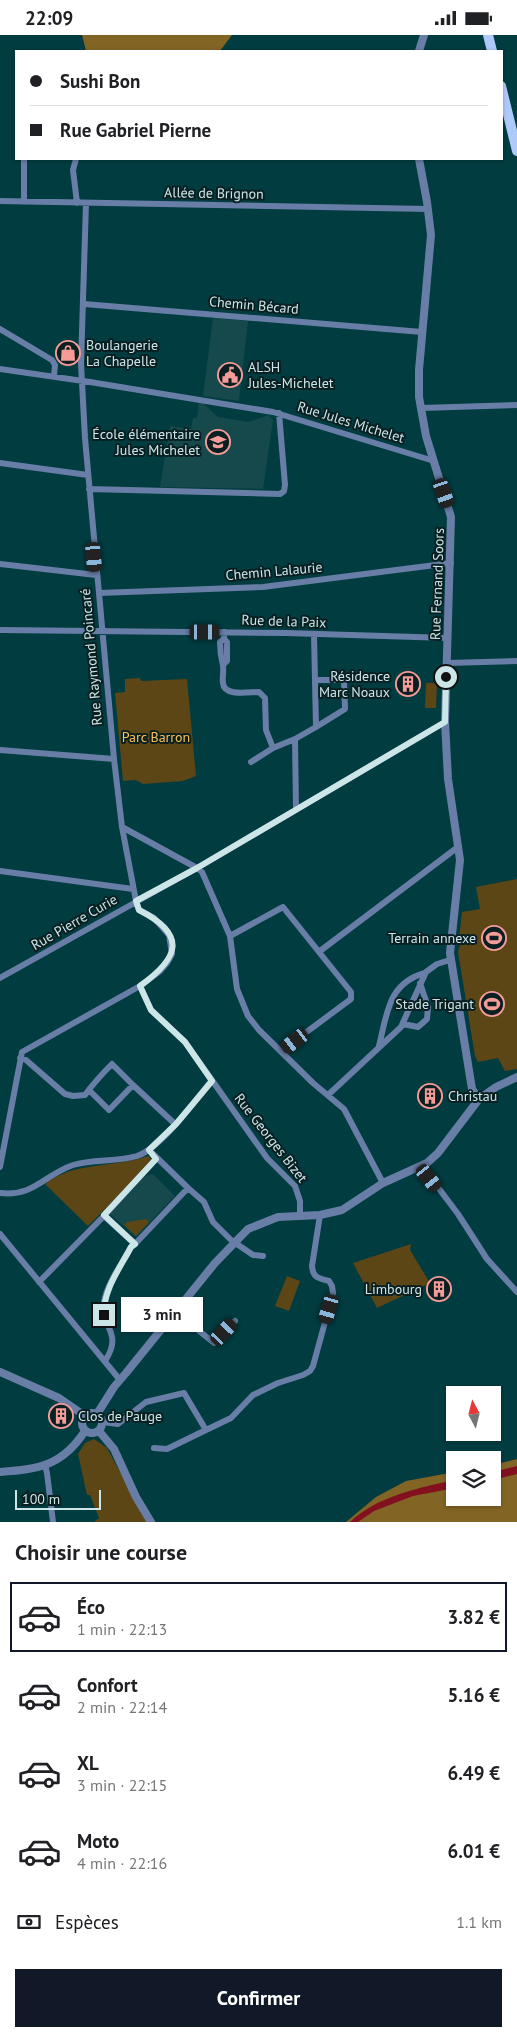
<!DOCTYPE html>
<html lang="fr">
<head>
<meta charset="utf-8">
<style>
  :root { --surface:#fff; --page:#f6f6f6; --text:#202124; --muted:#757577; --line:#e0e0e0; --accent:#111827 }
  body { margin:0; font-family:"PT Sans",sans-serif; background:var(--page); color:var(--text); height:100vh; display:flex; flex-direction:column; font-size:19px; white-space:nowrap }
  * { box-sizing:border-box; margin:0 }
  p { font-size:16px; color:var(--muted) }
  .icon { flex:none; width:28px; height:28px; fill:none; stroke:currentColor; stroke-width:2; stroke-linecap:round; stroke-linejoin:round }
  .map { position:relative; height:1487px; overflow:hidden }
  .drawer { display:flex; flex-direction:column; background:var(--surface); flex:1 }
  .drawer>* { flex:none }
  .banner { position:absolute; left:15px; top:15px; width:488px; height:110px; border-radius:0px; box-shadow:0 1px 4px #0004; display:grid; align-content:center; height:110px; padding:0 15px; background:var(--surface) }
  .needle { width:32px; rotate:353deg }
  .fabs { position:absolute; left:446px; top:1351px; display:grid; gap:10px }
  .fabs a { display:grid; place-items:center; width:55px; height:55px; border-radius:0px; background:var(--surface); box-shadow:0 1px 4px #0004; font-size:25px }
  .scale { position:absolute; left:15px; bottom:12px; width:86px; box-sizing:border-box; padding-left:5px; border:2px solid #cce6e8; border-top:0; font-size:14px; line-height:18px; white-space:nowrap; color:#cce6e8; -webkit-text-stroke:4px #091f21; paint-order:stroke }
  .end { position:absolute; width:22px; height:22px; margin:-11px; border:6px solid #cce6e8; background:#111; box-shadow:0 0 0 2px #111 }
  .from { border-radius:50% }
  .bubble { position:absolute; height:35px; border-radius:0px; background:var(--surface); box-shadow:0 1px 4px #0004; font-size:16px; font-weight:700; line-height:35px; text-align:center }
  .car { position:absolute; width:15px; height:30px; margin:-15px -8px; border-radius:6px; box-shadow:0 0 4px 1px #0007; background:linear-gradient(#222 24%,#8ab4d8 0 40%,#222 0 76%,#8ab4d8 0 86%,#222 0) }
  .banner b { display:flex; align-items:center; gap:18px; height:48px; font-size:19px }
  .banner b+b { border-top:1px solid var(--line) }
  .banner i { width:12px; height:12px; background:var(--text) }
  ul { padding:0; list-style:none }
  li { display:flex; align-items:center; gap:15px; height:70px; margin:0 10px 8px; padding:0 5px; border:2px solid transparent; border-radius:0px }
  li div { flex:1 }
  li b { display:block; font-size:19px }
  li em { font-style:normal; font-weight:700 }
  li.active { border-color:var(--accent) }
  li>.icon { width:45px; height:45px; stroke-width:1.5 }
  h2 { padding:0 15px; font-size:22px; line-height:60px }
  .pay { display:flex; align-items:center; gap:12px; height:55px; padding:0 15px; font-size:19px }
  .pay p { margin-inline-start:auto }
  .cta { display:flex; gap:10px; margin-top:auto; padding:10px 15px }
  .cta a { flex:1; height:58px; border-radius:0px; background:var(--accent); color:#fff; font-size:20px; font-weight:700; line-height:58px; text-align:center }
  .status { display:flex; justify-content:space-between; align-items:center; height:35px; padding:0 25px; background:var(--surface); direction:ltr }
  .status svg { height:14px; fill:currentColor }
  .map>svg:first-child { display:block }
  .built { fill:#15494c }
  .green { fill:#5d4615 }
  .forest { fill:#826425 }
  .water { fill:#83101e }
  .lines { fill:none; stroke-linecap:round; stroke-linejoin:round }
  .minor { stroke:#697ea6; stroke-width:6 }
  .tertiary { stroke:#697ea6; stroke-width:8 }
  .primary { stroke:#aec9fa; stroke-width:10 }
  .route { stroke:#cce6e8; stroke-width:6 }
  .labels { text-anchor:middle; stroke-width:4; stroke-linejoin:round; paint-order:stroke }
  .street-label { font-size:14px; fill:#cce6e8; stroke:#091f21 }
  .poi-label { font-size:14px; fill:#cce6e8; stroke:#091f21; text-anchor:end }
  .park-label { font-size:14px; fill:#fac252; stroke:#091f21 }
</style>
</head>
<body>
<div class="status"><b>22:09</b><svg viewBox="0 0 49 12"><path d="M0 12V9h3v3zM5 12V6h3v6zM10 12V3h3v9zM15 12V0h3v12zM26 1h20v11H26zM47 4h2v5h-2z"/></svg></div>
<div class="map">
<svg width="517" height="1487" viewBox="0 0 517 1487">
  <rect width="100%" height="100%" fill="#003c40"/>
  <!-- built -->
  <path class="built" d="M213,283L248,286L239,366L203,361Z
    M199,367L203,368L218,382L249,387L268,380L273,385L263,454L160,452L170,391L191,394L193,383H197Z
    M153,1139L175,1161L136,1202L110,1179L145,1141Z"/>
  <!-- green -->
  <path class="green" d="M140,643L141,646L187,644L196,741L183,746L143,749L136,745L123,746L115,658L125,657V644Z
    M426,648H437L436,673H425Z
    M517,844V1034L505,1036L498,1023L478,1027L475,1021L458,917L461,906L459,904L462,877L480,874L476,852Z
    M148,1121L153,1126L88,1191L45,1149C74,1126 115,1133 148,1121Z
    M146,1184L149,1187L136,1201L124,1190L127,1187Z
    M411,1209L410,1215L430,1248L377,1273L353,1228Z
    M287,1241L300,1246L289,1276L275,1271Z
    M94,1404L107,1413L147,1487H94L99,1483L90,1460H87L78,1419L85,1408Z"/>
  <!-- forest -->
  <path class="forest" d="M82,0H232L220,16H86Z
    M517,1424V1487H346L376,1462L406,1446L455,1437V1462H492L493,1430Z"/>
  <!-- water -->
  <path class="water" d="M517,1431V1439L493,1445V1437Z
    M455,1445V1453L413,1461L374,1476L358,1487H350C378,1461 418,1453 455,1445Z"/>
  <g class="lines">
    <!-- minor -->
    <path class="minor" d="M76,124L73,135L77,168
      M0,166L428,174
      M24,167V124
      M84,269L422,297
      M0,294L52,325L55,330L54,341
      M0,334L90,347L273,377L434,426
      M421,373L517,370
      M0,428L88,440
      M89,454L280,459L284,456L285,450L279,378
      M0,529L96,540
      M99,558L263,552L451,528
      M0,595L286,598L448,603
      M224,597V604L220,607C220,616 221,623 223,631C224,636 222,642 223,648C224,662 249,657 259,657L265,663L266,695L273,713L251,727
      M447,628L517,626
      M223,630L227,626V607L224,604
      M315,645H344L345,674L316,692
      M273,713L295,704
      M0,715L114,724
      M296,774L295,704L316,692L314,600
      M122,792L197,833L202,837L230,901L237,954L248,981L259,995L313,1048L344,1074L383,1148
      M0,836L133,854
      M230,901L283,872L351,957V964L281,1016
      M320,916L458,812
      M0,943L197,833L445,687
      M140,951L151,975L185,1007L267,1123L295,1151L300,1166V1181
      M403,989L418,992L427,984L428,972L420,948
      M379,1011C387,979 388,948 425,938
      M20,1023L26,1025L65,1059L73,1061L85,1060C93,1049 102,1039 112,1029L133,1050L109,1075L89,1055
      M133,1050L175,1089
      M328,1060L401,992L426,937L437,929L450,925
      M422,1131L458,1179L487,1224L517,1257
      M0,1132L22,1017L140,951L160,936L167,928L172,919L169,900L154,883L139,875L136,866L122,792L114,724L85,403L81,329L86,168
      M188,1153L204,1167L213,1187L231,1205L253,1220L263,1221
      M0,1158C34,1162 44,1140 73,1130C93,1124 117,1127 137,1121C161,1113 195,1066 212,1045
      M104,1181L135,1209L188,1153L149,1115
      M0,1199L120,1345
      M39,1247L104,1181L156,1124
      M176,1277L214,1308L235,1286
      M105,1326C124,1297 100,1293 104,1267C107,1248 122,1229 131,1212L135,1209
      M103,1387L118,1389L146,1367L184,1358L206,1395L231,1383L253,1360L278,1348L303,1340L310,1336L313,1331L333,1258L332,1251L329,1246C318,1243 313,1243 312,1231L320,1180
      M154,1413L167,1414L206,1395
      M45,1430L47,1438L53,1487"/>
    <!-- tertiary -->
    <path class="tertiary" d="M419,16L424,0
      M419,124L427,167L431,200L419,335V362L426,401L451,482L445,687L448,744L460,825L450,918L472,1054L479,1064
      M0,1337L59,1363L85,1381
      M82 1388a10 10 0 1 1 20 0a10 10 0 1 1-20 0Z
      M97,1379L114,1352L126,1338L215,1228L248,1194L278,1182L320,1180L342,1175L383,1148L427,1128L438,1118L479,1064L496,1052L517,1042
      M99,1396L114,1414L136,1462L151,1487
      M0,1437C39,1434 62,1431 85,1396"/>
    <!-- primary -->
    <path class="primary" d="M488,0L492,16
      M501,51L517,116"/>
  </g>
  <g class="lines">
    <!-- route -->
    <path class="route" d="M104,1280C103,1255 120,1233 131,1212L135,1209L104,1180L156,1124L149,1115L176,1089L212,1046L185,1007L151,975L140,951C179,923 188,900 139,875L136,866L197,833L445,687L446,642"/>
  </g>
  <!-- icons -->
  <defs>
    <symbol id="shop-ring" viewBox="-11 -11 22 22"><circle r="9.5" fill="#091f21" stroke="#f59b98" stroke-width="1.5"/><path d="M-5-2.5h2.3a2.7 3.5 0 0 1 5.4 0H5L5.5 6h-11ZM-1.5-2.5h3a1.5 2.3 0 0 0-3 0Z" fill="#f59b98"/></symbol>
    <symbol id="civic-ring" viewBox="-11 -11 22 22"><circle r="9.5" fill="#091f21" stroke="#f59b98" stroke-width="1.5"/><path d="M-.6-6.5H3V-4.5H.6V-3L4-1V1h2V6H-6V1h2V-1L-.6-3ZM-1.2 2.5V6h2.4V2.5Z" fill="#f59b98"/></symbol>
    <symbol id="school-ring" viewBox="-11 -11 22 22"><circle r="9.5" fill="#091f21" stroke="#f59b98" stroke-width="1.5"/><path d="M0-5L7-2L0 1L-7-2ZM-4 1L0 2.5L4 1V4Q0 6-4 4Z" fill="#f59b98"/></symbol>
    <symbol id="building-ring" viewBox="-11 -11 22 22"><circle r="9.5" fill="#091f21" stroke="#f59b98" stroke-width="1.5"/><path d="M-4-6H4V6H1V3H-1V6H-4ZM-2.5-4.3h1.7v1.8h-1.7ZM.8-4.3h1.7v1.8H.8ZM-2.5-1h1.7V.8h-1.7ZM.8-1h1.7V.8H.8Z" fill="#f59b98"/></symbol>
    <symbol id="stadium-ring" viewBox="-11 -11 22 22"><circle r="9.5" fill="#091f21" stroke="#f59b98" stroke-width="1.5"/><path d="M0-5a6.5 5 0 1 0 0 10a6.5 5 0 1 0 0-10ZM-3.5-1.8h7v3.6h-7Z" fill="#f59b98"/></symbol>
  </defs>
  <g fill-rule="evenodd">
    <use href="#shop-ring" x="54" y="304" width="28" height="28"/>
    <use href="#civic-ring" x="216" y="326" width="28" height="28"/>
    <use href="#school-ring" x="204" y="393" width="28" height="28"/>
    <use href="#building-ring" x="394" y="635" width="28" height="28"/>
    <use href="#stadium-ring" x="480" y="889" width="28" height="28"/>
    <use href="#stadium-ring" x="478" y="955" width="28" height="28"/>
    <use href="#building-ring" x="416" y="1047" width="28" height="28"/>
    <use href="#building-ring" x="425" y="1240" width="28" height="28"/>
    <use href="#building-ring" x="47" y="1367" width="28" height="28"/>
  </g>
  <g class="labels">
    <!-- street labels -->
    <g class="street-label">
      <text transform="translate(214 158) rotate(1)" y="5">Allée de Brignon</text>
      <text transform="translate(254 270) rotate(5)" y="5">Chemin Bécard</text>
      <text transform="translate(351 387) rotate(17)" y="5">Rue Jules Michelet</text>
      <text transform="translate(274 536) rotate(-5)" y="5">Chemin Lalaurie</text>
      <text transform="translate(437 549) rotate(-88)" y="5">Rue Fernand Soors</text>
      <text transform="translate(284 586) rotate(2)" y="5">Rue de la Paix</text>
      <text transform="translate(91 622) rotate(-95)" y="5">Rue Raymond Poincaré</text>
      <text transform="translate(74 887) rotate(-30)" y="5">Rue Pierre Curie</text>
      <text transform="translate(271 1103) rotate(52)" y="5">Rue Georges Bizet</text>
    </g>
    <!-- poi labels -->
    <g class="poi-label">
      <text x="86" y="315" text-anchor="start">Boulangerie<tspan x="86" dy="16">La Chapelle</tspan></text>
      <text x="248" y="337" text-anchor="start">ALSH<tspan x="248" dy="16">Jules-Michelet</tspan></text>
      <text x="200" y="404">École élémentaire<tspan x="200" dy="16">Jules Michelet</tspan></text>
      <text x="390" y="646">Résidence<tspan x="390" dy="16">Marc Noaux</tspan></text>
      <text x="476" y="908">Terrain annexe</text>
      <text x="474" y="974">Stade Trigant</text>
      <text x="448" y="1066" text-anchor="start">Christau</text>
      <text x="422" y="1259">Limbourg</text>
      <text x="78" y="1386" text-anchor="start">Clos de Pauge</text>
    </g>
    <!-- park labels -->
    <g class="park-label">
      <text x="156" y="707">Parc Barron</text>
    </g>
  </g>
</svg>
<div class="fabs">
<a><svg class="needle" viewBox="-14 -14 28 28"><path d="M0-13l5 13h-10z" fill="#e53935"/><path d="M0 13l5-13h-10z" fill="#757577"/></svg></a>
<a><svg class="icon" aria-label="layers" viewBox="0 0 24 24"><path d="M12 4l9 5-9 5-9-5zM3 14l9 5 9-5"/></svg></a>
</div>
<div class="scale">100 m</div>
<i class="end from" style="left:446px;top:642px"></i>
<i class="end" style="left:104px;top:1280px"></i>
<div class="bubble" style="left:121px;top:1262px;width:82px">3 min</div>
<i class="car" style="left:444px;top:458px;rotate:161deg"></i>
<i class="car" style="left:94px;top:522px;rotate:175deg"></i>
<i class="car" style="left:205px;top:597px;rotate:90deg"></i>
<i class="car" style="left:295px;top:1006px;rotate:233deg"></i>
<i class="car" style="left:429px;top:1143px;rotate:141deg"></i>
<i class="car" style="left:329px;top:1274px;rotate:196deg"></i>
<i class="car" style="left:224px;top:1297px;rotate:43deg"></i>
<div class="banner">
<b><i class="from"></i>Sushi Bon</b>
<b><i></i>Rue Gabriel Pierne</b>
</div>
</div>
<section class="drawer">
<h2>Choisir une course</h2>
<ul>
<li class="active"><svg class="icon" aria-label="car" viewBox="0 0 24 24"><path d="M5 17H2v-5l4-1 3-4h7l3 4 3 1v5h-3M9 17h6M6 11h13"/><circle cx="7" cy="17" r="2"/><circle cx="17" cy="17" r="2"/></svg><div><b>Éco</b><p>1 min · 22:13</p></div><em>3.82 €</em></li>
<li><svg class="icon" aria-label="car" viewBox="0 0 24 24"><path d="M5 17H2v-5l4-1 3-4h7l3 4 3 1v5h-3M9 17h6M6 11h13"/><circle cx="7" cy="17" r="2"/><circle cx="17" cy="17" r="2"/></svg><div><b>Confort</b><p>2 min · 22:14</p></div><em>5.16 €</em></li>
<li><svg class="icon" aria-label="car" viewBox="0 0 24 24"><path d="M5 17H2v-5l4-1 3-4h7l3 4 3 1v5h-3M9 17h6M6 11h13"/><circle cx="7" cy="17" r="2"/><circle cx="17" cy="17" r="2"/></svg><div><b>XL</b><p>3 min · 22:15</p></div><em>6.49 €</em></li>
<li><svg class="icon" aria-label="car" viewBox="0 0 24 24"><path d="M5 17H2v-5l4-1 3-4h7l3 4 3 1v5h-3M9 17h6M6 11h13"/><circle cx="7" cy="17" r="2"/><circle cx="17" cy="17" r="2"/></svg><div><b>Moto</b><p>4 min · 22:16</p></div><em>6.01 €</em></li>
</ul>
<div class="pay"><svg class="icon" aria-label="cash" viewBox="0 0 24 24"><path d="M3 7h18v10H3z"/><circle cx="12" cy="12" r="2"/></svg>Espèces<p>1.1 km</p></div>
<div class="cta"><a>Confirmer</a></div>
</section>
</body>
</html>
